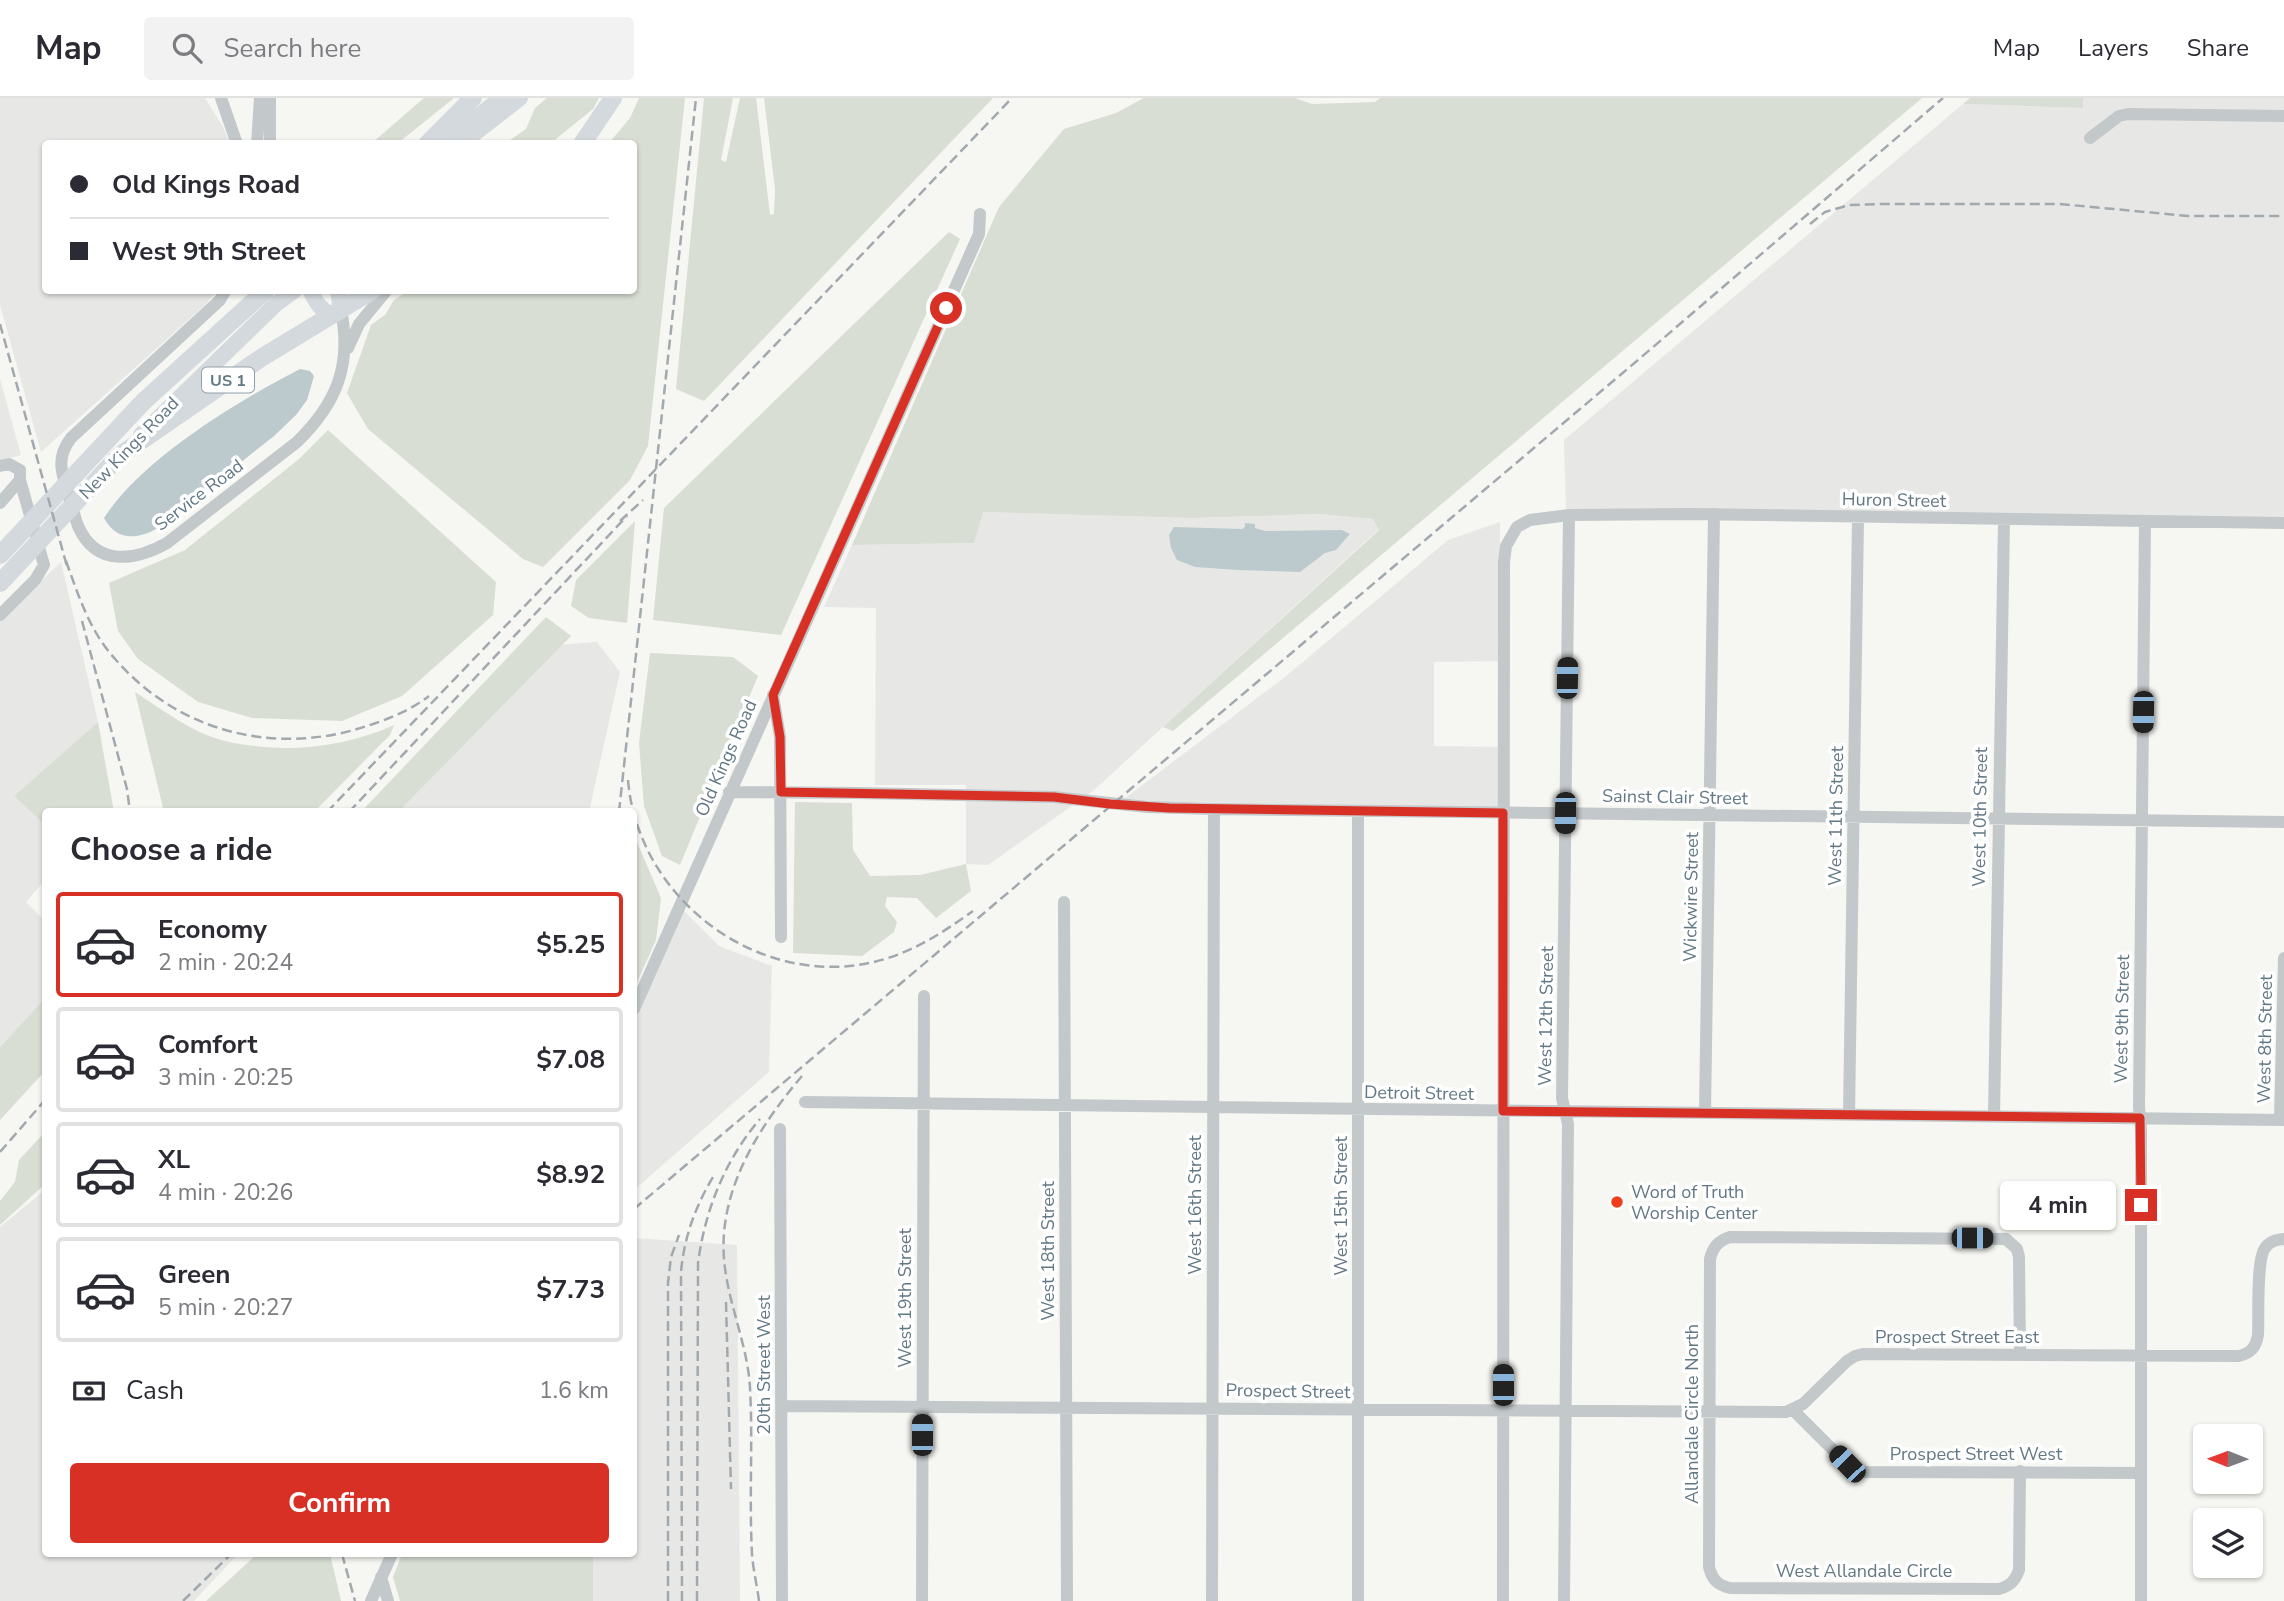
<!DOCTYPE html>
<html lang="en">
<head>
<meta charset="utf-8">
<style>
  :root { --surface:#fff; --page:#f2f2f3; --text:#2b2b33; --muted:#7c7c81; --line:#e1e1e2; --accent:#d93025 }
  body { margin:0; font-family:"Nunito Sans",sans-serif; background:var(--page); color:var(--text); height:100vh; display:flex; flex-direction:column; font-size:26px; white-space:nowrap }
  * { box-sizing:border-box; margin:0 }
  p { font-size:23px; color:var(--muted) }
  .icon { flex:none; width:38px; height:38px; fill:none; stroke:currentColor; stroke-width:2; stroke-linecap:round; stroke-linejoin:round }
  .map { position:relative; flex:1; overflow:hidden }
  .sheet { position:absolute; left:42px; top:710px; width:595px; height:749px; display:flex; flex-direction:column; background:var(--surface); border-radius:7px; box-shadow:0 2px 5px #0004 }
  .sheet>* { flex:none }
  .banner { position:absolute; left:42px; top:42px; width:595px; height:154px; border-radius:7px; box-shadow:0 2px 5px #0004; display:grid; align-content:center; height:154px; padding:0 28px; background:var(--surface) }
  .needle { width:46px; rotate:271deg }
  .fabs { position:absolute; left:2193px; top:1326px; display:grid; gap:14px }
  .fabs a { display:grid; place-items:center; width:70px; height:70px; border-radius:7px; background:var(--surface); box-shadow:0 2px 5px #0004; font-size:35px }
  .end { position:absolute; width:32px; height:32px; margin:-16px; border:9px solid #d93025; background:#fff; box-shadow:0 0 0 4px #fff }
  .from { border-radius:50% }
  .bubble { position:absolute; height:49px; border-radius:7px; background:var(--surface); box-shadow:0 2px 5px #0004; font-size:23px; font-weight:700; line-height:49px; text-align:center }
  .car { position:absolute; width:21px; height:42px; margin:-21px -10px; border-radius:9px; box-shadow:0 0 5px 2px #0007; background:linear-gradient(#222 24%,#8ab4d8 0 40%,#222 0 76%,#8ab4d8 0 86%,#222 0) }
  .banner b { display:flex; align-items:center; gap:24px; height:66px; font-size:26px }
  .banner b+b { border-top:2px solid var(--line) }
  .banner i { width:18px; height:18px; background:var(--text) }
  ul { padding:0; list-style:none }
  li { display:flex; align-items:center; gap:21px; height:105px; margin:0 14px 10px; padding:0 14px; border:4px solid var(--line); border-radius:7px }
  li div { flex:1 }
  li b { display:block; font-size:26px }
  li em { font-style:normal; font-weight:700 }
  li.active { border-color:var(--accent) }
  li>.icon { width:63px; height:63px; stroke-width:1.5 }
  h2 { padding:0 28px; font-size:32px; line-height:84px }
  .pay { display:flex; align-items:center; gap:18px; height:77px; padding:0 28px; font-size:26px }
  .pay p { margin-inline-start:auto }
  .primary-button { display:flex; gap:14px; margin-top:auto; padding:14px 28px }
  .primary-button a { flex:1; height:80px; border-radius:7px; background:var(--accent); color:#fff; font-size:28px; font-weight:700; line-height:80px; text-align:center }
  header { display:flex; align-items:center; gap:42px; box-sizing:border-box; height:98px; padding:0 35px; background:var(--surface); border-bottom:2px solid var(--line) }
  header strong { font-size:33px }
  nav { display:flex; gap:38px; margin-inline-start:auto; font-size:24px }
  .search { width:490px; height:63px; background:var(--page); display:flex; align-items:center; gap:18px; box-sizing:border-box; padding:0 24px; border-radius:7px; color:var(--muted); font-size:26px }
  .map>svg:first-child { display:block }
  .built { fill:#e7e8e6 }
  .green { fill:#d8ded3 }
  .water { fill:#bcc9cd }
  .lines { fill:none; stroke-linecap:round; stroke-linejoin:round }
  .minor { stroke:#c3c8ca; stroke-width:12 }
  .major { stroke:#d4d9dd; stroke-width:16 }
  .highway { stroke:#d4d9dd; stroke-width:18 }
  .rail { stroke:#a1a9ae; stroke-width:2.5; stroke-dasharray:10 5; stroke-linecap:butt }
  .route { stroke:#d93025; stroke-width:9 }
  .poi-dot { fill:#ee3e1b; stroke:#fff; stroke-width:2.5 }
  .labels { text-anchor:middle; stroke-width:7; stroke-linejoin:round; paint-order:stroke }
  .shield { fill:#fff; stroke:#92a0aa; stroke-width:2 }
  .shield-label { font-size:16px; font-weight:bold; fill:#637885 }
  .street-label { font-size:18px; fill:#637885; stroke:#fff }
  .poi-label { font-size:18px; fill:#637885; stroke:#fff; text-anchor:start }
</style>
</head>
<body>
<header>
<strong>Map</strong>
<div class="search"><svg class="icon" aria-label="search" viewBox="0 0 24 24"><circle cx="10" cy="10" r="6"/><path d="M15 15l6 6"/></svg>Search here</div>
<nav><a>Map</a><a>Layers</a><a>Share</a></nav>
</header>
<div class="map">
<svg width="2284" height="1503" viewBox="0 0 2284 1503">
  <rect width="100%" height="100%" fill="#f6f6f2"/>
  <!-- built -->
  <path class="built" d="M0,0H205L223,29L230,45L46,46V192L216,193L205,207L41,354L0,207Z
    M2083,0H2284V421L1566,412L1564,342L1963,6L2082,10Z
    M0,281L21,357L0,363Z
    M982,414L1192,420L1320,416L1373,421L1379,431L1093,693L988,767L966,766V687H875L876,510L824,509L852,447L974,445Z
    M1500,424L1499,563L1434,564V648L1499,649L1498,710L1129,703L1124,701L1285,579L1448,442Z
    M61,464L98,624L14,698L45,727V782L26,804L45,823V900L0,949V522Z
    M597,544L620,574L589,714H397L555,547Z
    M683,812L719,848L772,868L769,974L634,1092V922Z
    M45,1092L46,1456H238L194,1503H0V1129Z
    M634,1140L737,1147L740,1503H593V1456H634Z"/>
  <!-- green -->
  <path class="green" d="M424,0H454L398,45H372Z
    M547,0H599L593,11L551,45H506L526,31L535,10Z
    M639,0H685L648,348L630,382L543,469L523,461L368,331L347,295L371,227L385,217L394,202L408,193L634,192V46L609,45L630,20Z
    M704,0H733L721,62L726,64L740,0H756L770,117L774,116L775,91L764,0H993L704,303L676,291Z
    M1144,0H1295L1312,6L1375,4L1380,0H1922L1173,633L1163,629L1379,432L1373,421L1320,416L1192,420L983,414L974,445L852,447L999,109L1064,31L1116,15Z
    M1970,0H2083V10L1963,6Z
    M949,134L960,141L781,537L653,522L664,410Z
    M328,332L496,484L493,517L402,598L342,623L252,620L198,604L138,561L118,533L109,485L185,452L299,361Z
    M635,423L627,525L589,520L571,508L576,482Z
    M546,519L571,538L398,714H361Z
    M650,555L733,559L758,578L680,767L662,758L644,708L639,645Z
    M135,594C163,612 192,635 225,643C281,656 341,651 394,627L390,637L314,714H164Z
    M98,624L114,714H46L45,727L14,698Z
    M795,704L852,705L853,752L870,778L920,777L966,766L971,793L936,820L917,800L887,799L885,808L897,824L894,834L862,858L793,855Z
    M634,737L661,800L656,842L634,891Z
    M45,900V973L0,1022V949Z
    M45,1034V1086L0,1127V1103L15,1084L19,1062Z
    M257,1456H330L341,1503H206Z
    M402,1456H593V1503H400L393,1479Z"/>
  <!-- water -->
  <path class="water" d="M300,271L310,273L314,278L307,302L296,317L274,338L158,430C137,442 116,443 104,420C142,361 238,303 300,271Z
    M1245,425L1255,426V430L1265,433L1342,432L1350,436L1336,452L1325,455L1300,474L1238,472L1195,469L1177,462L1171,450L1169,437L1174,429L1242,431L1245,429Z"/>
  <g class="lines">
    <!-- minor -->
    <path class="minor" d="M221,0L237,46
      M270,0V46
      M2090,40L2119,18L2128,16L2284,18
      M257,46L260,0
      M226,192L220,202L71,340C54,362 63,378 70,402C73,410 75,420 78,428C96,469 135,463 167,445L297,344C337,305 352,267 341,212
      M348,250L359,226L387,192
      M0,368L9,366L20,372V382L44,467L35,482L0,517
      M0,405L20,382
      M773,597L780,639L781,839
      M729,694L859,695L1054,699L1147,709L1214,711L2284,724
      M1064,804L1067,1503
      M634,911L979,136L980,116
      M805,1004L2284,1022
      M1705,1015L1714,416
      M1849,1017L1858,420
      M1994,1018L2004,422
      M2280,1022L2284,860
      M780,1031L782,1503
      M2020,1257L2019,1159L2017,1151L2006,1141L1730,1139C1718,1143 1713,1149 1710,1161L1709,1469C1712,1481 1717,1487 1730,1490L1999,1491C2010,1488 2015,1483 2019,1472L2020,1373
      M781,1308L1786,1314L1803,1306L1847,1263L1855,1258L1863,1256L2239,1258C2251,1255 2256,1249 2258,1237C2259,1219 2256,1162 2265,1150C2270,1143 2276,1142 2284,1141
      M1793,1312L1847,1366L1854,1371L1863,1374L2141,1375
      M381,1479L388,1503
      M371,1503L392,1456
      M922,1503L924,898
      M1212,1503L1214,711
      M1358,1503V713
      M1503,1503L1504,464L1506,448L1517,429L1530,422L1569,417L1690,416L2284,425
      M1564,1503L1568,1026L1562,1000L1569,417
      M2141,1503V1031L2139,1009L2145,423"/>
    <!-- major -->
    <path class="major" d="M444,46L501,0
      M461,46L520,0
      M310,192C316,204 320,212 332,217
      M338,192L341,212
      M141,337L276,206L295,192"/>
    <!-- highway -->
    <path class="highway" d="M427,46L473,0
      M582,46L613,0
      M0,457L143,304L266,192
      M0,485L119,358L261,260L373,192"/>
    <!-- rail -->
    <path class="rail" d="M1810,126L1825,114L1849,107L1881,106H2060L2188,118H2284
      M0,226L68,472
      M620,423L643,402
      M66,463C79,499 90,534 116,562C180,635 276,658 367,628C389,621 411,612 429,598
      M82,523L127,691L130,714
      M628,682C638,804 765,897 885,861C918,851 945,833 973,813
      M327,714L1012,0
      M349,714L627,418
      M619,714L696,0
      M0,1054L46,1001
      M634,1111L1638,262L1943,0
      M726,1204L731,1391
      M342,1456L355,1503
      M183,1503L231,1456
      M668,1503V1185L671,1159L679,1137
      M682,1503L681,1174C684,1140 695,1109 713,1079
      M697,1503L698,1165C705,1112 725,1062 760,1021
      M759,1503C757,1487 753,1471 752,1456C749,1401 753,1345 750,1290C748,1250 730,1210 725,1170C715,1097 757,1031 802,978"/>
  </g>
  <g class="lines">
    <!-- route -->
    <path class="route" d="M946,210L773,597L780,639L781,694L1054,699L1110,706L1169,710L1503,715V1013L2140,1020L2141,1107"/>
  </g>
  <!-- markers -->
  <circle class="poi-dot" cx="1617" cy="1104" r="7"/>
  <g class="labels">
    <!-- shield labels -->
    <rect class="shield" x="202" y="269.5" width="52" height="25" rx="5"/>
    <g class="shield-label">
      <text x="228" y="288">US 1</text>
    </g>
    <!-- street labels -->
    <g class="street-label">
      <text transform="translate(129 350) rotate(-46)" y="6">New Kings Road</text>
      <text transform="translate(199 397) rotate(-37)" y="6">Service Road</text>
      <text transform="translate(1894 402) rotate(1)" y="6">Huron Street</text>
      <text transform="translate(726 660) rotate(-66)" y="6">Old Kings Road</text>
      <text transform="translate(1675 699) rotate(1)" y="6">Sainst Clair Street</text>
      <text transform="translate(1836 718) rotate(-89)" y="6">West 11th Street</text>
      <text transform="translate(1980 719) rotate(-89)" y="6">West 10th Street</text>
      <text transform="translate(1691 799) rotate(-89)" y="6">Wickwire Street</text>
      <text transform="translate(1546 918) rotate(-89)" y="6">West 12th Street</text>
      <text transform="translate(2122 921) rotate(-89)" y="6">West 9th Street</text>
      <text transform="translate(2265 941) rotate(-89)" y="6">West 8th Street</text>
      <text transform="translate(1419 995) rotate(1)" y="6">Detroit Street</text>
      <text transform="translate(1195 1107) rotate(-90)" y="6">West 16th Street</text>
      <text transform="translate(1341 1108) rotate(-90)" y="6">West 15th Street</text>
      <text transform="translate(1048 1153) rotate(-90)" y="6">West 18th Street</text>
      <text transform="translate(905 1200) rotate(-90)" y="6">West 19th Street</text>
      <text x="1957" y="1245">Prospect Street East</text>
      <text transform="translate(764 1267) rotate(-90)" y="6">20th Street West</text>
      <text transform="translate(1288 1293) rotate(1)" y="6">Prospect Street</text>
      <text transform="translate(1692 1316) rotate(-90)" y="6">Allandale Circle North</text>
      <text x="1976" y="1362">Prospect Street West</text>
      <text x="1864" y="1479">West Allandale Circle</text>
    </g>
    <!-- poi labels -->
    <g class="poi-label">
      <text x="1631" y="1100">Word of Truth<tspan x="1631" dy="21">Worship Center</tspan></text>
    </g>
  </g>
</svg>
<div class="fabs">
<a><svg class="needle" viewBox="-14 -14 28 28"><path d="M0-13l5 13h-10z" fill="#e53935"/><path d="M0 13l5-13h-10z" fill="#7c7c81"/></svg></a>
<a><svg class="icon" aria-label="layers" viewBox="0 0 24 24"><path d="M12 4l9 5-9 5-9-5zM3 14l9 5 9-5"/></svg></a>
</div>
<i class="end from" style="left:946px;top:210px"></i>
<i class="end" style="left:2141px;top:1107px"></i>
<div class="bubble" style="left:2000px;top:1083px;width:116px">4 min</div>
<i class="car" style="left:1567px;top:580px;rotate:1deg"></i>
<i class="car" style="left:2143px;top:614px;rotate:181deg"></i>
<i class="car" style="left:1565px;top:715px;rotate:181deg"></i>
<i class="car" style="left:1972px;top:1140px;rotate:90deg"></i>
<i class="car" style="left:1503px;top:1287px;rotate:0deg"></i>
<i class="car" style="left:922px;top:1337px;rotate:0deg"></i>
<i class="car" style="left:1847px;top:1366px;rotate:316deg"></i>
<div class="banner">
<b><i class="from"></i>Old Kings Road</b>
<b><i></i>West 9th Street</b>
</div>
<section class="sheet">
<h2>Choose a ride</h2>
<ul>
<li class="active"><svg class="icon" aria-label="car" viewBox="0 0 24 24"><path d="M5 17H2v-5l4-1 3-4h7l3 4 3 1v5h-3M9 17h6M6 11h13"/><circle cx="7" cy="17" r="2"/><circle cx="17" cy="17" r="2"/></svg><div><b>Economy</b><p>2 min · 20:24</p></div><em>$5.25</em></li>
<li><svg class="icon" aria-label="car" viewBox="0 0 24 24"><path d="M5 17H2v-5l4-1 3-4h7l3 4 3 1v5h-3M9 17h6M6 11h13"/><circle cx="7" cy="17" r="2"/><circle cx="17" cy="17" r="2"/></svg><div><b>Comfort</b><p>3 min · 20:25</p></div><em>$7.08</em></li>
<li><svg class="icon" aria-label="car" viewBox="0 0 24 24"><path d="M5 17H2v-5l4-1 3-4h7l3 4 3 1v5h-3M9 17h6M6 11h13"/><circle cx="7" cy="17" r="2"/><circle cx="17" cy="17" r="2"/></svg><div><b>XL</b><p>4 min · 20:26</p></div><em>$8.92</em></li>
<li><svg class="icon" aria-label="car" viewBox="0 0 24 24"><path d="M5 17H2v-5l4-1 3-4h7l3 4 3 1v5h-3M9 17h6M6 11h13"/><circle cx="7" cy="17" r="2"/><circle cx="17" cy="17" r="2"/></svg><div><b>Green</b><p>5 min · 20:27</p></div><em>$7.73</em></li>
</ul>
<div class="pay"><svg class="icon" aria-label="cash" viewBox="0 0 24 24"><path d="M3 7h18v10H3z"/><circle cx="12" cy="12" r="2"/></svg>Cash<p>1.6 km</p></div>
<div class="primary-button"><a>Confirm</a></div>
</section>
</div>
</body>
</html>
